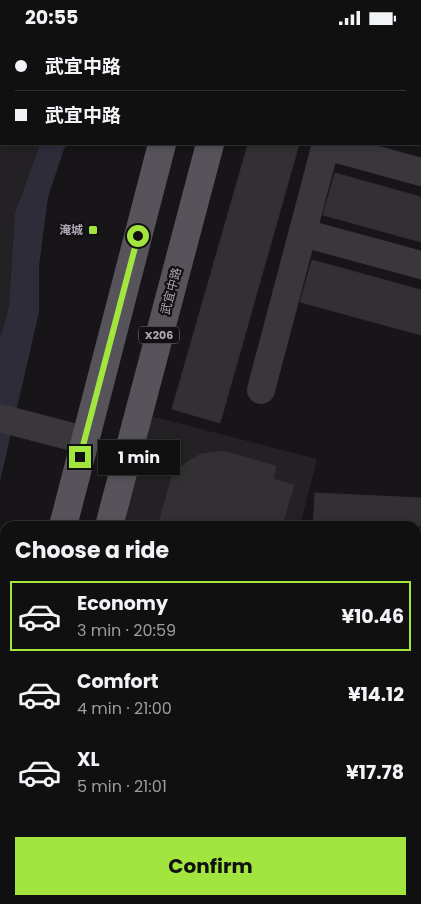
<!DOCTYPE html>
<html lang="en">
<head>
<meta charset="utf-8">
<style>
  :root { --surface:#111011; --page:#1e1e1f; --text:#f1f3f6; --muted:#9c9d9f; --line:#303031; --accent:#a3e53f }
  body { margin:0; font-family:Poppins,"Noto Sans SC",sans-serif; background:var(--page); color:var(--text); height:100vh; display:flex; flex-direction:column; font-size:19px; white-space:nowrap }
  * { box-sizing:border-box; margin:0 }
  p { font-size:16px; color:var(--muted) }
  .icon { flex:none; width:28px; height:28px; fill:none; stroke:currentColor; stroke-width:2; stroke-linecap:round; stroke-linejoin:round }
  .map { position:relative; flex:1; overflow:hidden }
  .details { position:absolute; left:0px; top:486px; width:421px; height:384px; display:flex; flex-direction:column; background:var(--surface); border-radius:15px 15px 0 0; box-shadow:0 2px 8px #0003,0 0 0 1px var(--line) }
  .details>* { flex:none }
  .guide { position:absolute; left:0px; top:0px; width:421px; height:110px; box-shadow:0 2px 8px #0003,0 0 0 1px var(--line); display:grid; align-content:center; height:110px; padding:0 15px; background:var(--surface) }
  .end { position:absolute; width:22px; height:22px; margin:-11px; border:6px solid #a3e53f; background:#111; box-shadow:0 0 0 2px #111 }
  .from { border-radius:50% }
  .bubble { position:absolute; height:35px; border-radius:0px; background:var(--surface); box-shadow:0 2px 8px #0003,0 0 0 1px var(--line); font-size:16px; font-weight:700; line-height:35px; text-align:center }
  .guide b { display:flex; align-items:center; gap:18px; height:48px; font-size:19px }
  .guide b+b { border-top:1px solid var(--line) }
  .guide i { width:12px; height:12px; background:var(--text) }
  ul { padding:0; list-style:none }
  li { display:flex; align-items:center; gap:15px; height:70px; margin:0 10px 8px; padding:0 5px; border:2px solid transparent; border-radius:0px }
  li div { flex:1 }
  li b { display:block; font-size:19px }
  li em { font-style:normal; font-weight:700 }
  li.selected { border-color:var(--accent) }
  li>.icon { width:45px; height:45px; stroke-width:1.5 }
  h2 { padding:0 15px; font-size:22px; line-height:60px }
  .button { display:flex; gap:10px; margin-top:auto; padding:10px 15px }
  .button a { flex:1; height:58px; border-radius:0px; background:var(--accent); color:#111; font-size:20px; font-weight:700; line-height:58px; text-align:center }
  .status { display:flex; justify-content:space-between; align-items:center; height:35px; padding:0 25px; background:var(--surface); direction:ltr }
  .status svg { height:14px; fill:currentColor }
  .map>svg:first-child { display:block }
  .built { fill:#232124 }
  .water { fill:#2f2c3a }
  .building { fill:#323033; stroke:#322f33 }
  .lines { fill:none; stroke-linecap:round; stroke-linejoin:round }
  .minor { stroke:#3a373c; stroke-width:28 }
  .major { stroke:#57535a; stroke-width:28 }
  .route { stroke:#a3e53f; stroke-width:6 }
  .poi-dot { fill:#a3e53f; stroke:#121012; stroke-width:2 }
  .labels { text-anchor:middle; stroke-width:4.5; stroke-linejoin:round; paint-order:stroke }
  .shield { fill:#121012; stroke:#7f7a85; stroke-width:1 }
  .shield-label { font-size:11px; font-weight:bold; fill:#aea8b6 }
  .poi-label { font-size:12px; font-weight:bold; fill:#aea8b6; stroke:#121012; text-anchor:end }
  .street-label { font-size:12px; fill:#aea8b6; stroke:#121012 }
</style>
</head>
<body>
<div class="status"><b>20:55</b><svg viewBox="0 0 49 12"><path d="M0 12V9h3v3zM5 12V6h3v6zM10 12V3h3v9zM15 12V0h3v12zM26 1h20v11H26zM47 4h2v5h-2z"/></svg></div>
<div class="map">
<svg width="421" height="869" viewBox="0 0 421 869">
  <rect width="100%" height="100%" fill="#171517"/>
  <!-- built -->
  <path class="built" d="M0,0H104L1,1V109H40L15,178L9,271L0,304Z
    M147,380L317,424L300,491H117Z
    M416,712H421V796L416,795Z
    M416,836H421V869H44L45,865H416Z"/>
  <!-- water -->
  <path class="water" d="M40,109H68L64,114L48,162L39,231V277L0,446V304L9,271L15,178Z"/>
  <!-- building -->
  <path class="building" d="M248,109H299L220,388L172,374Z
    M335,138L421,162V207L323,180Z
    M312,225L421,255V300L300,267Z
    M223,416L276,431L273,444L294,450L282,491H158L172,441L186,428L201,419Z
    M315,458L421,463V491H313Z"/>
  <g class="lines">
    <!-- minor -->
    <path class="minor" d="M420,34H421
      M326,111L421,137
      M303,198L421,230
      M261,355L326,109
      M0,383L84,405
      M416,532H421
      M416,622H421
      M416,703H421
      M416,816H421
      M326,869V865"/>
    <!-- major -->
    <path class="major" d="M190,1L191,0
      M238,1V0
      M63,491L162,109
      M109,491L210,109
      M0,755L5,734
      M13,869L14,865"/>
  </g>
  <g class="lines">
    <!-- route -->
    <path class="route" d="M80,422L138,201"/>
  </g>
  <!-- markers -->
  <rect class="poi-dot" x="88" y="190" width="10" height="10" rx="2.5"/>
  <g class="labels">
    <!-- shield labels -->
    <rect class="shield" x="139" y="291.5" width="40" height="17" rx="4"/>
    <g class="shield-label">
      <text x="159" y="304">X206</text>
    </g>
    <!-- poi labels -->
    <g class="poi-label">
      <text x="83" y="199">淹城</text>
    </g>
    <!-- street labels -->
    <g class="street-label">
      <text transform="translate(171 256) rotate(-75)" y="4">武宜中路</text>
    </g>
  </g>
</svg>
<i class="end from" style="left:138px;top:201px"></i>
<i class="end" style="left:80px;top:422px"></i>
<div class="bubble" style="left:98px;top:405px;width:82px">1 min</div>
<div class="guide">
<b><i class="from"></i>武宜中路</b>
<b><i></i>武宜中路</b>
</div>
<section class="details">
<h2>Choose a ride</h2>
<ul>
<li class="selected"><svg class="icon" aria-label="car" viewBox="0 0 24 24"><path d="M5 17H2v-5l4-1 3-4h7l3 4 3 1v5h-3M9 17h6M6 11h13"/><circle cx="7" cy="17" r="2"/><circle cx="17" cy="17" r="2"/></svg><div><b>Economy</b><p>3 min · 20:59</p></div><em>¥10.46</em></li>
<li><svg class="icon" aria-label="car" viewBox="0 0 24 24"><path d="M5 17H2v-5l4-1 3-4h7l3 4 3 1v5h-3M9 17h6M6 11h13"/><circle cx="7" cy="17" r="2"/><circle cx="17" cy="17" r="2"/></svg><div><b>Comfort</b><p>4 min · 21:00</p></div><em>¥14.12</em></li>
<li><svg class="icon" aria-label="car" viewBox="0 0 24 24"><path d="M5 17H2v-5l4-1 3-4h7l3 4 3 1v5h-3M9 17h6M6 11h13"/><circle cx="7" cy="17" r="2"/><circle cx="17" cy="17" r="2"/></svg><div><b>XL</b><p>5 min · 21:01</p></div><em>¥17.78</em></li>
</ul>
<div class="button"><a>Confirm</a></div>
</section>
</div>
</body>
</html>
